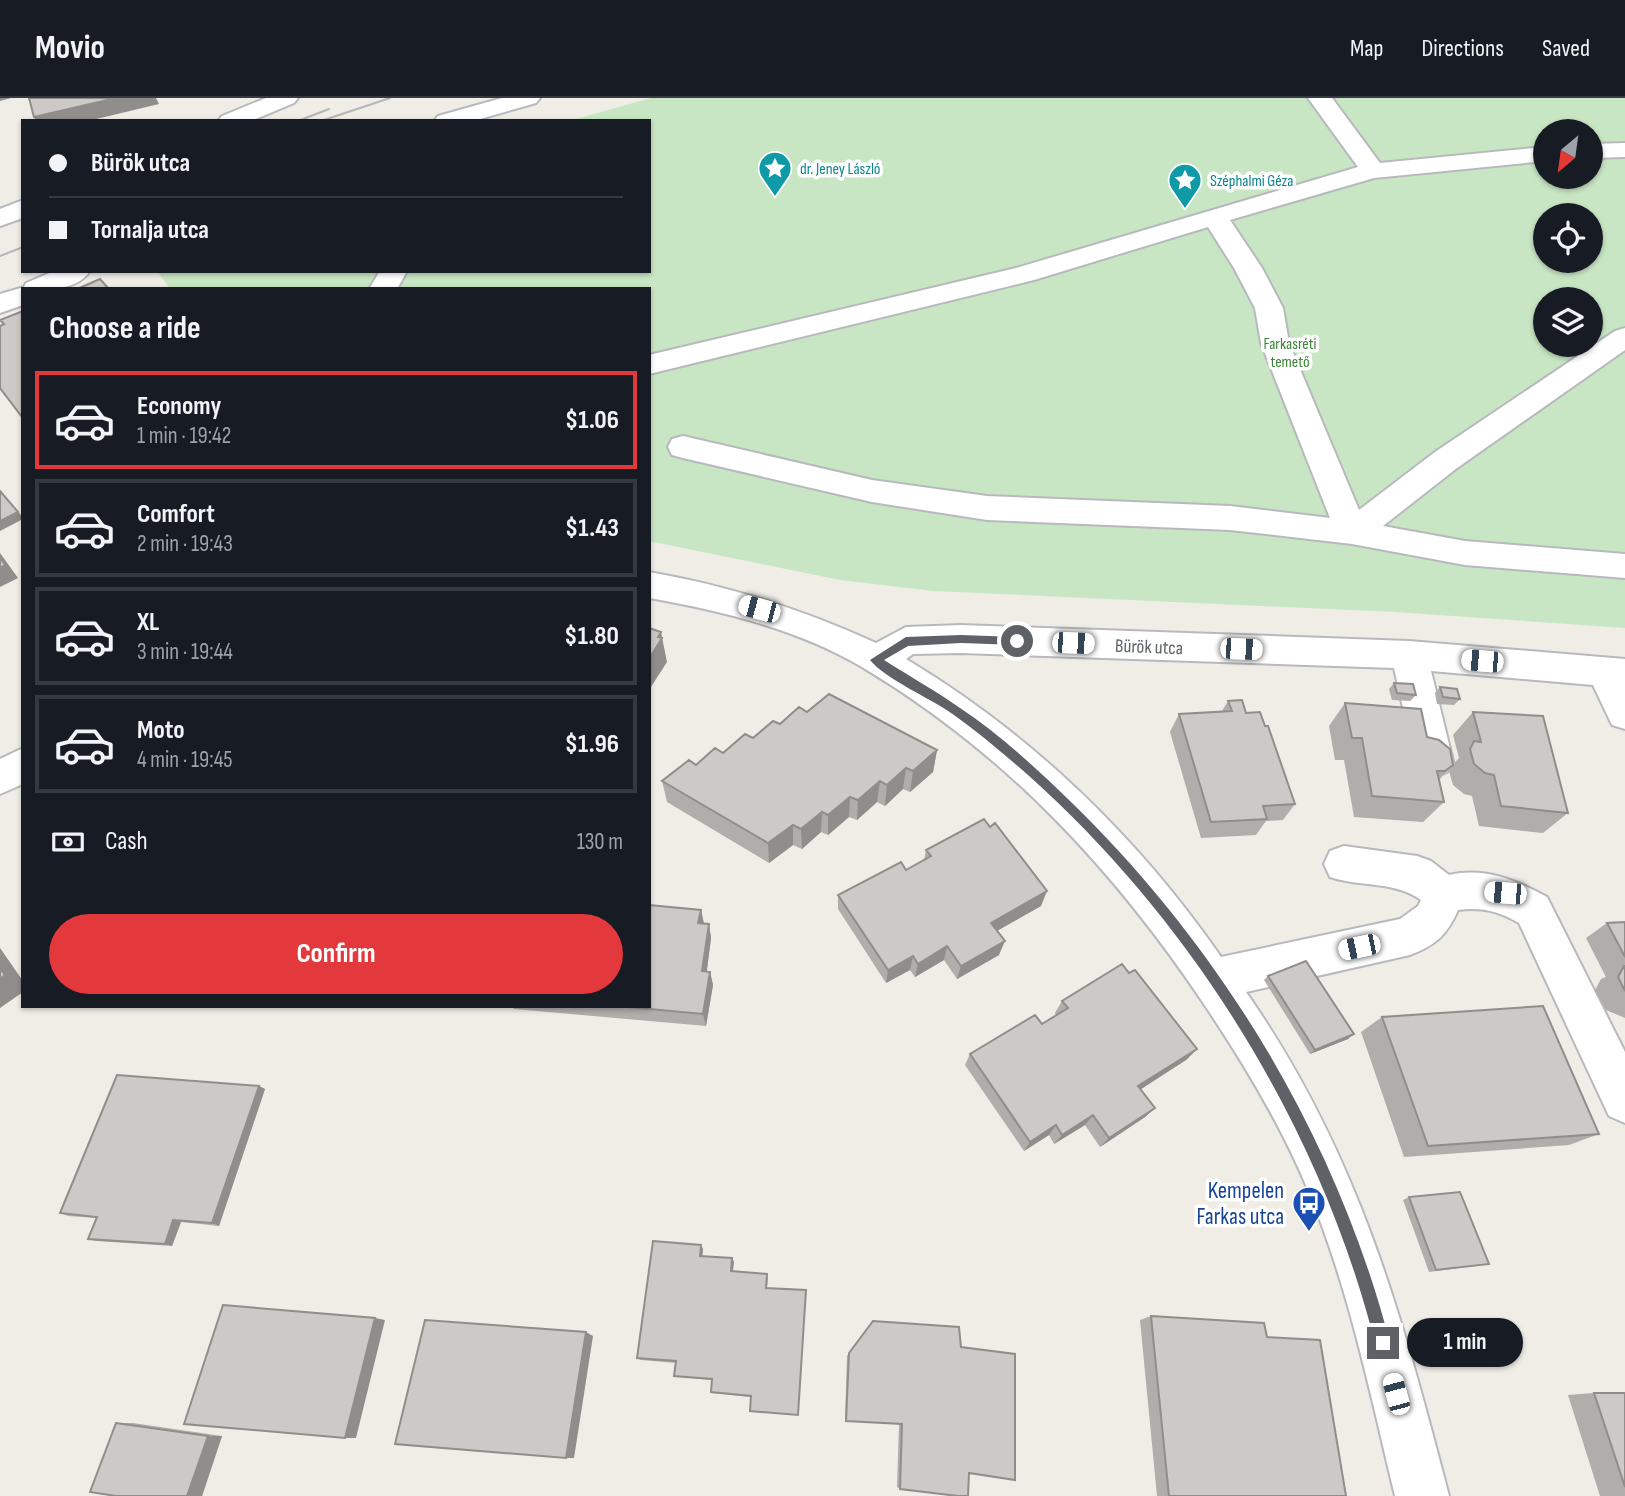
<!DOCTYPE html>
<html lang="en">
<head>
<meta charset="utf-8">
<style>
  :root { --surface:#171b24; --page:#20242c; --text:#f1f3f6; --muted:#9ea1a6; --line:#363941; --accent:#e3393d }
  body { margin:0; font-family:"Sofia Sans Condensed",sans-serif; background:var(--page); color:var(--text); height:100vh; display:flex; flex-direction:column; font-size:26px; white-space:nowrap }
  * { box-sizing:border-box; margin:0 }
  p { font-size:23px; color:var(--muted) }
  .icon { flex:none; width:38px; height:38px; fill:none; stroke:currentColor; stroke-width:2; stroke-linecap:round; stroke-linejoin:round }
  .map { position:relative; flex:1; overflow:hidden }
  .details { position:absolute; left:21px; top:189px; width:630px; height:721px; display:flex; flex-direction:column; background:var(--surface); border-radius:0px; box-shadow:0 2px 5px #0004 }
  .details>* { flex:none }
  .guide { position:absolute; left:21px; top:21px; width:630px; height:154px; border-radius:0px; box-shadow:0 2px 5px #0004; display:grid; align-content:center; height:154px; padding:0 28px; background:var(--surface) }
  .needle { width:46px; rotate:209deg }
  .fabs { position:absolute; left:1533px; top:21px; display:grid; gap:14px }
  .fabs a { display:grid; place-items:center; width:70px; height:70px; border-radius:50%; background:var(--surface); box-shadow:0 2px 5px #0004; font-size:35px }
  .end { position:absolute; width:32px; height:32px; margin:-16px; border:9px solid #5e6266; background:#fff; box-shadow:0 0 0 4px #fff }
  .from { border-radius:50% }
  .bubble { position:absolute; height:49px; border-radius:24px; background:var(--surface); box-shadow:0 2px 5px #0004; font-size:23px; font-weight:700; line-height:49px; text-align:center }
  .car { position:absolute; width:21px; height:42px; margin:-21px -10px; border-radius:9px; box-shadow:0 0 5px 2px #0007; background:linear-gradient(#fff 24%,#345 0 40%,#fff 0 76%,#345 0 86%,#fff 0) }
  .guide b { display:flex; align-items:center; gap:24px; height:66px; font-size:26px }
  .guide b+b { border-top:2px solid var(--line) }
  .guide i { width:18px; height:18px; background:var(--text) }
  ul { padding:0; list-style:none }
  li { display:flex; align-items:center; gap:21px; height:98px; margin:0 14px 10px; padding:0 14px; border:4px solid var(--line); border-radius:0px }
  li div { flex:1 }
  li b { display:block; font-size:26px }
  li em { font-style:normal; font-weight:700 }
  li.on { border-color:var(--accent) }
  li>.icon { width:63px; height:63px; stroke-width:1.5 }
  h2 { padding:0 28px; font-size:32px; line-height:84px }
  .pay { display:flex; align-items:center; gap:18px; height:77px; padding:0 28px; font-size:26px }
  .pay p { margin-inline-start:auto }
  .cta { display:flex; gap:14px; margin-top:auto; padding:14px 28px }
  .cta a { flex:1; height:80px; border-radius:42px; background:var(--accent); color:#fff; font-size:28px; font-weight:700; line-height:80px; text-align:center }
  header { display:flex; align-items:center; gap:42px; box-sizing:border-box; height:98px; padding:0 35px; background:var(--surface); border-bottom:2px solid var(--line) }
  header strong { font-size:33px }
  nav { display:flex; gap:38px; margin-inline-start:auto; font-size:24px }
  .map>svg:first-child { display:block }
  .green { fill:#c8e6c4; fill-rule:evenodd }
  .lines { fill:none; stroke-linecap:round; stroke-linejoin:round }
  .minor-casing { stroke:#b7b9bc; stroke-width:4 }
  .minor { fill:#fff; fill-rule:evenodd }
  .tram { stroke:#b4b5b6; stroke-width:2 }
  .wall { fill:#b0adaa }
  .shaded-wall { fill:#908d8b }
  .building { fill:#cdc9c6; stroke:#908d8b; stroke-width:2 }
  .route { fill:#5e6266 }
  .labels { text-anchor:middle; stroke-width:7; stroke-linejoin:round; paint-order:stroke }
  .far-culture-label { font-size:16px; fill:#0d838f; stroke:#fff; text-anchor:start }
  .far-park-label { font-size:16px; fill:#3d8338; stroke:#fff }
  .street-label { font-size:19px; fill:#5e6266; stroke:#fff }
  .near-transit-label { font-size:23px; fill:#164399; stroke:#fff; text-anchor:end }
</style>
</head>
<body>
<header>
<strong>Movio</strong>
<nav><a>Map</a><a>Directions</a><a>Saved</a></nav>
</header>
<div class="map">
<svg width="1625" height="1398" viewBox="0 0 1625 1398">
  <rect width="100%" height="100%" fill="#efede6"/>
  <!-- green -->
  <path class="green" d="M651,0H1625V530L1395,514L933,493L840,482L649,443V191H170L157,173H649V23H569ZM1545,33H1591V79H1545ZM1545,117H1591V163H1545ZM1545,201H1591V247H1545Z"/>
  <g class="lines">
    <defs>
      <path id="minor" d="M266,0H298L294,5L251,23H218L222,18Z
        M502,0H540L536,5L473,23H434L438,18Z
        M1308,0H1332L1380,65L1545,49V63L1374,80L1230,122L1262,170L1283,210L1289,245L1359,412L1435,354L1615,233L1625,230V252L1457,370L1383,428L1465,443L1625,456V480L1465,467L1352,446L1230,432L987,422L872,404L683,360L672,357L668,349L672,341L683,338L872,382L987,398L1230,408L1330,420L1261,245L1255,210L1234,170L1208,129L1034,182L649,276V257L1016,170L1358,69Z
        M1625,45V59L1591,60V46Z
        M23,102V120L0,128V111Z
        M54,173H90C76,194 45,191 23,191V207L0,215V196L24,189L26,185Z
        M380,173H407L397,191H369Z
        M649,474C729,488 802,511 876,545L906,529L961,527L1409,543L1625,561V631L1612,627L1593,587L1431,573L1453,663L1447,674L1434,679L1421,674L1415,663L1394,570L961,555L913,556L906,561C1031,636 1138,739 1221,859L1400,821L1418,808L1421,802C1396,783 1359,789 1330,779L1324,766L1330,753L1344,748L1417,758L1431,763L1449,777C1485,769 1516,782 1547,799L1625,954V1025L1609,1018L1519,825C1498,813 1482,809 1458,812C1447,837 1436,847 1410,857L1246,894C1358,1055 1400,1211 1449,1398H1395C1370,1295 1349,1190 1308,1092C1282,1029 1246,969 1208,912C1115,772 1006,655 862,569C797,531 723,513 649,500Z
        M23,650V686L0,696V661Z"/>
    </defs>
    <!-- minor casing -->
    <use href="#minor" class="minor-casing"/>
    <!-- minor -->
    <use href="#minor" class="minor"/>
    <!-- tram -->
    <path class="tram" d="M298,23L329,11
      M321,23L390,0
      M0,158L23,149"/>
  </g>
  <!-- wall -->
  <path class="wall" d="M1394,585L1416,597L1410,603L1392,602L1389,591Z
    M1440,589L1460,601L1454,607L1437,606L1435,595Z
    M1228,603L1246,615L1295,706L1283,722L1266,723L1256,737L1201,740L1170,634L1179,616L1222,613Z
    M1345,605L1427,639L1453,666L1459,660L1453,637L1473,614L1568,715L1543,735L1479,728L1472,698L1464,696L1453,687L1449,673L1453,667L1439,682L1444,704L1423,724L1354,719L1344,662H1335L1329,628Z
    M807,614L937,652L933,674L910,694L903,691L885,708L877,704L857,722L849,719L828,737L821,734L802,751L793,747L769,765L667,704L662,683L723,655L780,626Z
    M926,752L1041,808L997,833L999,857L957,881L944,862L915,879L910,872L886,885L838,811V797L906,772L924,762Z
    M701,812L704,826H709L711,840L707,873L710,874L713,887L706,928L514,911L512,908H649Z
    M1625,824V920L1606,912L1595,892L1601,881L1606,879L1586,840L1607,825Z
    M1129,875L1197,951L1186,962L1140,991L1155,1010L1145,1019L1100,1049L1085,1027L1054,1046L1049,1037L1024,1053L965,967L970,956L1042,926L1056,917L1055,915L1062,903Z
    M1268,878L1348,941L1310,956L1264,882Z
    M1382,919L1599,1036L1569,1047L1404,1059L1361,934Z
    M259,988L265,991L219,1128L181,1124L172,1148L96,1143L88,1141L96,1120L68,1118L60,1115Z
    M1409,1099L1489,1166L1429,1174L1403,1102Z
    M701,1147L703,1151L702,1158L734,1164L733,1173L767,1176L768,1180L767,1190L798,1317L751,1313H750L751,1299L713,1295L711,1294L712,1282L678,1279L674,1278L676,1265L641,1262L637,1260Z
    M1151,1218L1267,1239L1346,1398H1157L1140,1222Z
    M849,1255L969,1375L900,1391L897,1389L899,1326L845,1323L847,1258Z
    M1594,1295H1625V1398H1600L1568,1297Z
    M116,1325H133L222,1338L202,1398H116Z"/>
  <!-- shaded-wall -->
  <path class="shaded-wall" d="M0,0H11L0,3Z
    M116,0H156L159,6L88,23H36L34,19Z
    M18,414L23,419V421L0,433V423Z
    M0,455L18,480L0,489Z
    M661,534L667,564L649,592V561L658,539Z
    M937,652L933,674L910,694L913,673Z
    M906,670L903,691L885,708L887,687Z
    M880,683L877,704L857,722L858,702Z
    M850,699L849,719L828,737V717Z
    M822,714L821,734L802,751L801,731Z
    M793,727V747L769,765L768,745Z
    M1047,793L1041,808L986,839L991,825Z
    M701,812L704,826L698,825Z
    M709,826L711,840L705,886L702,873Z
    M1005,843L999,857L957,881L961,868Z
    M947,848L944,862L915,879L918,866Z
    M0,850L23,883V894L0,910Z
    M913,858L910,872L886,885L888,872Z
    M710,874L713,887L706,928L703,916Z
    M1354,936L1348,941L1310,956L1315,952Z
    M1197,951L1186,962L1129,999L1138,988Z
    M259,988L265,991L219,1128L212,1125Z
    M1155,1010L1145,1019L1100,1049L1109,1040Z
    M1093,1017L1085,1027L1054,1046L1062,1037Z
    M1056,1027L1049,1037L1024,1053L1030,1044Z
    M173,1122L181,1124L172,1148L165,1146Z
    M701,1147L703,1151L702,1162L700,1158Z
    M732,1160L734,1164L732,1177L731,1173Z
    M375,1220L385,1222L356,1340H345Z
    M586,1234L593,1238L574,1360H566Z
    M208,1338H222L202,1398H187Z"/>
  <!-- building -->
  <path class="building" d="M29,0H116L34,19Z
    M100,181L109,191H77Z
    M23,213V319H22L0,290V228L4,226L0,222Z
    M0,393L18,414L0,423Z
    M0,459L5,467L0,470Z
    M649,530L661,534L658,539L662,540L649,561Z
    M1394,585L1413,586L1416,597L1397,595Z
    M1440,589L1457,591L1460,601L1443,599Z
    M829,596L937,652L913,673L906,670L887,687L880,683L858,702L850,699L828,717L822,714L801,731L793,727L768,745L662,683L689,662L696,667L715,650L723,655L745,636L753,640L773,623L780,626L799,609L807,614Z
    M1242,602L1246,615L1260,614L1265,628H1268L1295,706L1263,708L1267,721L1211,724L1179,616L1232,613L1228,603Z
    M1345,605L1421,611L1427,639L1439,642L1450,651L1453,667L1445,673H1437L1444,704L1372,698L1362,640H1352Z
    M1473,614L1543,618L1568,715L1501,708L1494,677L1485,675L1474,666L1470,651L1474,643L1481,644Z
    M984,721L990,729L995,725L1047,793L991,825L1005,843L961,868L947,848L918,866L913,858L888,872L838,797L901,764L906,772L931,758L926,752Z
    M649,807L701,812L698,825L709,826L702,873L710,874L703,916L617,908H649Z
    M1625,824V859L1607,825Z
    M1306,863L1354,936L1315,952L1268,878Z
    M1122,866L1129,875L1135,872L1197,951L1138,988L1155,1010L1109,1040L1093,1017L1062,1037L1056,1027L1030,1044L970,956L1035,917L1042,926L1068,910L1062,903Z
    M1624,868H1625V893L1618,879Z
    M0,870L5,877L0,881Z
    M1543,908L1599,1036L1428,1048L1382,919Z
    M117,977L259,988L212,1125L173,1122L165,1146L88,1141L97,1119L60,1115Z
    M1460,1094L1489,1166L1436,1172L1409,1099Z
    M653,1143L701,1147L700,1158L732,1160L731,1173L767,1176L766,1190L806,1192L798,1317L750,1313L751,1298L711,1294L712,1281L674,1278L676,1263L637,1260Z
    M223,1207L375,1220L345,1340L184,1326Z
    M1151,1218L1264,1225L1267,1239L1320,1242L1346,1398H1169Z
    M425,1222L586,1234L566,1360L395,1346Z
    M873,1223L959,1229L961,1249L1015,1256V1382L969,1375L968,1398H958L900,1391L902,1326L846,1323L849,1255Z
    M1594,1295H1625V1389Z
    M116,1325L208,1338L187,1398H116L90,1394Z"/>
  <!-- route -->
  <path class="route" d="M961,537L1017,539L1022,543L1017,547L961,545L908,548L884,562C909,578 936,593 960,610C999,636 1035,669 1069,702C1221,849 1337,1040 1390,1245L1388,1251L1383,1253L1378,1251L1375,1245C1321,1031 1193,824 1028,677C1004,656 979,635 954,617C932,601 885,581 870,562L906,539Z"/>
  <!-- icons -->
  <defs>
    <symbol id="sight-pin" viewBox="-11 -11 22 30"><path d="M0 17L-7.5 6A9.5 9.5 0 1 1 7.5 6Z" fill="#0f9aa8" stroke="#fff"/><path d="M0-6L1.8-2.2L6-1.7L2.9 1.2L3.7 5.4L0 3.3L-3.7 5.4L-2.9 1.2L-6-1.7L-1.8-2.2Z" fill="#fff"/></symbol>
    <symbol id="bus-pin" viewBox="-11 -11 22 30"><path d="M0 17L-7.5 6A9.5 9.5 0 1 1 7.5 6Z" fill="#1a4fb4" stroke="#fff"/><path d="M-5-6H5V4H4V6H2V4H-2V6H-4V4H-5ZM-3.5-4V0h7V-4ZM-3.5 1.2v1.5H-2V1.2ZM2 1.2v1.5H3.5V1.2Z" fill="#fff"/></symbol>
  </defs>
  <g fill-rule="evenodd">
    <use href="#sight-pin" x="756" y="51" width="38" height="52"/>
    <use href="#sight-pin" x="1166" y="63" width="38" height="52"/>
    <use href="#bus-pin" x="1290" y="1086" width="38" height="52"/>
  </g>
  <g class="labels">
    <!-- far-culture labels -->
    <g class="far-culture-label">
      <text x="800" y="76">dr. Jeney László</text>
      <text x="1210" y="88">Széphalmi Géza</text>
    </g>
    <!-- far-park labels -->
    <g class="far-park-label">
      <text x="1290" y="251">Farkasréti<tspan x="1290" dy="18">temető</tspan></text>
    </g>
    <!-- street labels -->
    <g class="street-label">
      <text transform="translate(1149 548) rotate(2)" y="7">Bürök utca</text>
    </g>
    <!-- near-transit labels -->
    <g class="near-transit-label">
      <text x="1284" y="1100">Kempelen<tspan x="1284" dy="26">Farkas utca</tspan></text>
    </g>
  </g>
</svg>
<div class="fabs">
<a><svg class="needle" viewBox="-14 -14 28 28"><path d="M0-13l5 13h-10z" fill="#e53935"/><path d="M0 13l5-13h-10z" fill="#9ea1a6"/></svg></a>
<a><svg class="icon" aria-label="locate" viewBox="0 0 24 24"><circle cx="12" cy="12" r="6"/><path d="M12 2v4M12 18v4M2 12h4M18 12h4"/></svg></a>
<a><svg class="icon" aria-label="layers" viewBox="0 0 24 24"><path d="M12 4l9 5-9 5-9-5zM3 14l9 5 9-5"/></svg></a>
</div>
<i class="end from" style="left:1017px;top:543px"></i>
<i class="end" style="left:1383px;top:1245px"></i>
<div class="bubble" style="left:1407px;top:1220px;width:116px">1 min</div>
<i class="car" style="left:759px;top:511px;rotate:285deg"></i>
<i class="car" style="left:1073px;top:545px;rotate:92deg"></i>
<i class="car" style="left:1241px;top:551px;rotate:92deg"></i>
<i class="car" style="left:1482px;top:563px;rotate:275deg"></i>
<i class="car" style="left:1505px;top:795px;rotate:275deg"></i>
<i class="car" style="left:1359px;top:849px;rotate:258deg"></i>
<i class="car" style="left:1396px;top:1296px;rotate:345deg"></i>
<div class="guide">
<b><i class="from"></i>Bürök utca</b>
<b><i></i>Tornalja utca</b>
</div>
<section class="details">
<h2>Choose a ride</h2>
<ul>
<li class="on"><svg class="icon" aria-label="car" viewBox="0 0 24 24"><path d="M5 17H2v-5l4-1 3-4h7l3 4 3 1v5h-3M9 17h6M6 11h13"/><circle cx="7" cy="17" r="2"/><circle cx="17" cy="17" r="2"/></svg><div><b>Economy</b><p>1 min · 19:42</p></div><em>$1.06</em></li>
<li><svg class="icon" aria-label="car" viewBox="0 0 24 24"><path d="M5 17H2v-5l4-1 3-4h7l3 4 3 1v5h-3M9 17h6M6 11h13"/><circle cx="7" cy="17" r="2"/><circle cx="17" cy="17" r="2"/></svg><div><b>Comfort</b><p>2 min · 19:43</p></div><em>$1.43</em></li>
<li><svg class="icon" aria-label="car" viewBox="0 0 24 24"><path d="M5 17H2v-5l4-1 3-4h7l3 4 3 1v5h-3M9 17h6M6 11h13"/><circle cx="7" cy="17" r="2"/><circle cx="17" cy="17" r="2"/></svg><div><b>XL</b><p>3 min · 19:44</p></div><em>$1.80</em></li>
<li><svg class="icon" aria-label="car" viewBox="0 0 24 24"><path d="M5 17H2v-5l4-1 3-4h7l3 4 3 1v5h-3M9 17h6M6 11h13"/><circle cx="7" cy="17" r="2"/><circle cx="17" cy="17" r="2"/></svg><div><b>Moto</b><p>4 min · 19:45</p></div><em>$1.96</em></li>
</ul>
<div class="pay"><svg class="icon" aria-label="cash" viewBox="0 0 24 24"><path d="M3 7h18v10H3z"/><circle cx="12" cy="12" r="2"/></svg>Cash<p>130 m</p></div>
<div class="cta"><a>Confirm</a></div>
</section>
</div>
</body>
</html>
